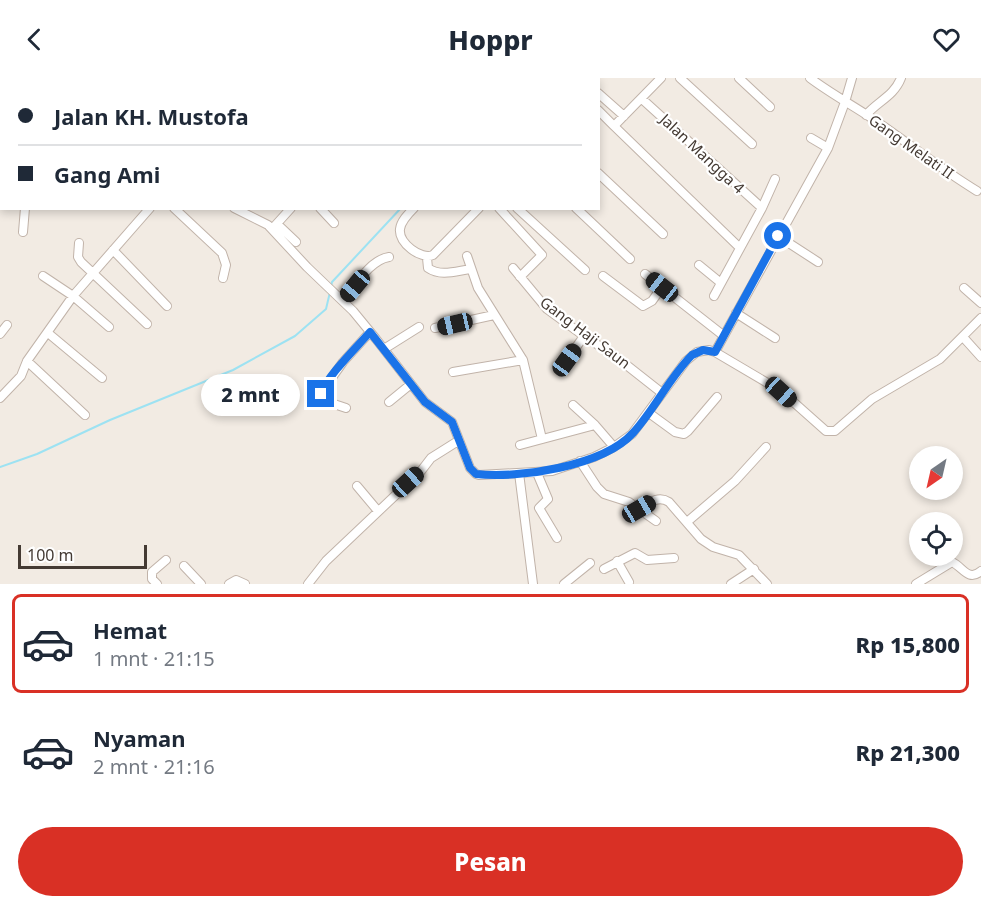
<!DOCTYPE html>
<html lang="id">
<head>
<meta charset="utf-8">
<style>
  :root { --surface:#fff; --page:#f6f6f7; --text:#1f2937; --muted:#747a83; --line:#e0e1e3; --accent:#d93025 }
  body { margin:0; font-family:"Noto Sans",sans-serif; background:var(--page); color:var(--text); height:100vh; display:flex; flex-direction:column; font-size:22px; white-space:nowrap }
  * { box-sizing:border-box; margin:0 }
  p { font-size:20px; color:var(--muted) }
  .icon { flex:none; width:33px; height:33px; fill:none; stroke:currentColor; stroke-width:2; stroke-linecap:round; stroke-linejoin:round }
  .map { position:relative; height:506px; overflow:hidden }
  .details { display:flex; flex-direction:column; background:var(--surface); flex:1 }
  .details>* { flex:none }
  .banner { position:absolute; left:0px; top:0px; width:600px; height:132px; box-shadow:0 3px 9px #0003; display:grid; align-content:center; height:132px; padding:0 18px; background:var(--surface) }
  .needle { width:39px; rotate:214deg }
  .buttons { position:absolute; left:909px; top:368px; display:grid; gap:12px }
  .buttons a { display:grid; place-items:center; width:54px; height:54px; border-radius:50%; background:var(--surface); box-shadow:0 3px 9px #0003; font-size:30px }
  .scale { position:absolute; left:18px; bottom:15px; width:129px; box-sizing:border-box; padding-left:6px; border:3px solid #443a33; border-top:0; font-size:16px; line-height:21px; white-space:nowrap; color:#443a33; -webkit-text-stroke:4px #fff; paint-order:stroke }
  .end { position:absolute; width:27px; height:27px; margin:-14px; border:8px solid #1a73e8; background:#fff; box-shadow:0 0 0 3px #fff }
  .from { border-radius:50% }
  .bubble { position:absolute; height:42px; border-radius:21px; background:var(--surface); box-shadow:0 3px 9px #0003; font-size:20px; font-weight:800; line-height:42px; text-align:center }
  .car { position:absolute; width:18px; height:36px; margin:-18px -9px; border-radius:8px; box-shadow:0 0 4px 2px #0007; background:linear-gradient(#222 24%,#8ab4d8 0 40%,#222 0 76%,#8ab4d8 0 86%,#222 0) }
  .banner b { display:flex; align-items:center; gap:21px; height:57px; font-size:22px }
  .banner b+b { border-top:2px solid var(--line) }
  .banner i { width:15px; height:15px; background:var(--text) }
  ul { padding:10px 0 0; list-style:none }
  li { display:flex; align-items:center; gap:18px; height:99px; margin:0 12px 9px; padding:0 6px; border:3px solid transparent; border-radius:9px }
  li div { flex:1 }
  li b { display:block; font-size:22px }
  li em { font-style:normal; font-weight:800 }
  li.current { border-color:var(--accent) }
  li>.icon { width:54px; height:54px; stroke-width:1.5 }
  .primary-button { display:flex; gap:12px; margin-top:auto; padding:12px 18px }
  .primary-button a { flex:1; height:69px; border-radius:36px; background:var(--accent); color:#fff; font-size:24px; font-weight:800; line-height:69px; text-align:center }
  header { display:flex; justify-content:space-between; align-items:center; height:78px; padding:0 18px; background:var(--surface); font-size:27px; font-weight:800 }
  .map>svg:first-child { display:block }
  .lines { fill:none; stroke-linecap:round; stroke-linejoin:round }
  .stream { stroke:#9de2f2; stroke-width:2 }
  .street-casing { stroke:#c1b3a9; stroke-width:10 }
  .street { stroke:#fff; stroke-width:8 }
  .route { stroke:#1a73e8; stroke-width:8 }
  .labels { text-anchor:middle; stroke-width:4.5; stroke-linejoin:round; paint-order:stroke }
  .street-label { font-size:15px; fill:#443a33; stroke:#fff }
</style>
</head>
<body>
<header><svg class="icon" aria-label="back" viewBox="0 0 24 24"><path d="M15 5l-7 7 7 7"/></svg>Hoppr<svg class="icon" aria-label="heart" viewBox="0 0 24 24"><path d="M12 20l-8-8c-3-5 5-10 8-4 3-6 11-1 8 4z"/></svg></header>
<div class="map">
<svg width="981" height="506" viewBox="0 0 981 506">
  <rect width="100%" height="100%" fill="#f2ebe3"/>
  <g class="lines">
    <!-- stream -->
    <path class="stream" d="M520,2L521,0
      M331,209L332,204L401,130
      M0,389L37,376L110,342L233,292L295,258L326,231L330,214"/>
    <defs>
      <path id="street" d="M122,0L123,2
        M186,0L187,1
        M317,0L319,2
        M491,0L493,2
        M566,0H571
        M582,0L584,2
        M661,0L614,48L739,169
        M680,0L752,66
        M739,0L770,29
        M810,0C830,15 852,27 873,41C908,65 941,91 977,113
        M23,2L25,0
        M280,2L281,0
        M389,2L391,0
        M504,2L506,0
        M537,2L538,0
        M598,15L624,38
        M0,21L2,19
        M642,21L762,130
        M598,32L614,48
        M866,37C878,23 894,18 901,0
        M811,60L828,70
        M598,95L663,156
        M174,130L222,175L226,187L223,200
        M234,130L268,147L307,189L353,233L376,261L425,324L452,344L470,390L476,396L479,397L552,393L594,379L614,369L632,356L686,283L697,274L709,272L715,274L781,313L826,353H835L872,321L940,281L981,240
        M320,130L334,145
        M414,130C408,136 401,143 400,151C398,165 421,182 433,177L479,130
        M499,130L542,177L520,199
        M517,130L585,192
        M576,130L630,181
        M277,146L296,164
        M272,151L291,130
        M23,154L25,130
        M778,158L818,184
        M79,165L78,179L81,184L147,246
        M113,172L167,228
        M467,178L478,210L523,282L542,361
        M427,180L428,190C441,199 456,193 471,191
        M699,187L721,205
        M513,190L547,231L584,258L615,278L662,315
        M645,196L724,258
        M43,198L73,218L109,249
        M603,198L643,228L652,223L662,209
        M964,210L981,225
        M714,218L762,130L775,101
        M343,223C355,209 369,182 389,179
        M736,235L775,260
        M435,250L494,237
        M48,255L102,300
        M0,256L7,247
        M963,259L981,279
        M384,271L419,249
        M715,274L828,70L845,24L852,0
        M567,282L584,258
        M27,283L85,337
        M453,294L523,282
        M0,320L21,298L27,283L73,218L150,130
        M389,324L411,306
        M573,327L595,347
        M346,330L331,325L321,315L343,284L370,254
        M649,335L675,354L684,356L688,353L717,319
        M520,367L595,347L614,369
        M580,383L597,409L604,416L629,424L656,443
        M519,395L533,506
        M537,395L548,421L539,430L557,460
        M357,408L378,433
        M639,431C649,425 658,417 669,424L701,461L713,469L739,477L767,506
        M687,444L735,403L766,369
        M617,483L629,504
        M184,488L201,506
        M604,491L635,475L647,482L674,480
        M157,506L152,501V494L166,482
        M229,506L236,502L245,506
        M308,506L326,483L421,393L431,380L458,363
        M564,506L590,485
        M731,506L754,491
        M916,506L952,484C963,489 968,504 981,493"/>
    </defs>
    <!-- street casing -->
    <use href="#street" class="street-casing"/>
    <!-- street -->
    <use href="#street" class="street"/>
  </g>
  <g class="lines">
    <!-- route -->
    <path class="route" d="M321,316C326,299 357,269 370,254L425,324L452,344L470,390L476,396C519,401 603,388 633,355C655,331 669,300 692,277L703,272L715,274L778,158"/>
  </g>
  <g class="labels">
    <!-- street labels -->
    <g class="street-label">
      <text transform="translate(911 69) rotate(35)" y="5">Gang Melati II</text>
      <text transform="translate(702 76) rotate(43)" y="5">Jalan Mangga 4</text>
      <text transform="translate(585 255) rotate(37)" y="5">Gang Haji Saun</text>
    </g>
  </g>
</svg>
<div class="buttons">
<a><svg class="needle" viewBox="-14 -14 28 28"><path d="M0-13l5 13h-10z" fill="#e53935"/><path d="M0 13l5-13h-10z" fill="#747a83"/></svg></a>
<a><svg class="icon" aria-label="locate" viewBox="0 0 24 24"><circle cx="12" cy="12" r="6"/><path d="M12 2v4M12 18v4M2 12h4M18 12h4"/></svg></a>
</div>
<div class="scale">100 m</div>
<i class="end from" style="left:778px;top:158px"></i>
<i class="end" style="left:321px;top:316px"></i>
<div class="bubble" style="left:201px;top:296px;width:99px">2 mnt</div>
<i class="car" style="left:355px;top:208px;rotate:220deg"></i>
<i class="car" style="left:662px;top:209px;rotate:308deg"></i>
<i class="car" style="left:455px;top:246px;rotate:257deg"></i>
<i class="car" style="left:567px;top:282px;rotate:36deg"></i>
<i class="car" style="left:781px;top:314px;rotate:132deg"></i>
<i class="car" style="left:408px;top:404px;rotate:48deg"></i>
<i class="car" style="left:639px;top:431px;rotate:60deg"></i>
<div class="banner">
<b><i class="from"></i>Jalan KH. Mustofa</b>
<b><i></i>Gang Ami</b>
</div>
</div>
<section class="details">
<ul>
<li class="current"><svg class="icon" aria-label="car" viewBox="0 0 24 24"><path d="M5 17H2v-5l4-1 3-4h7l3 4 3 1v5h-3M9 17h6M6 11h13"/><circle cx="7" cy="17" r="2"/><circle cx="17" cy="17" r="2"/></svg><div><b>Hemat</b><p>1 mnt · 21:15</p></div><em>Rp 15,800</em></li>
<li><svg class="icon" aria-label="car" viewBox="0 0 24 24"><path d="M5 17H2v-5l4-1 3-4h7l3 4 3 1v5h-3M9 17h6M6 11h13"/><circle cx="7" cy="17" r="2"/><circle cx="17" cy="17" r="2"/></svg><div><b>Nyaman</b><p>2 mnt · 21:16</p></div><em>Rp 21,300</em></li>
</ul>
<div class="primary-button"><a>Pesan</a></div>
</section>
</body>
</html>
